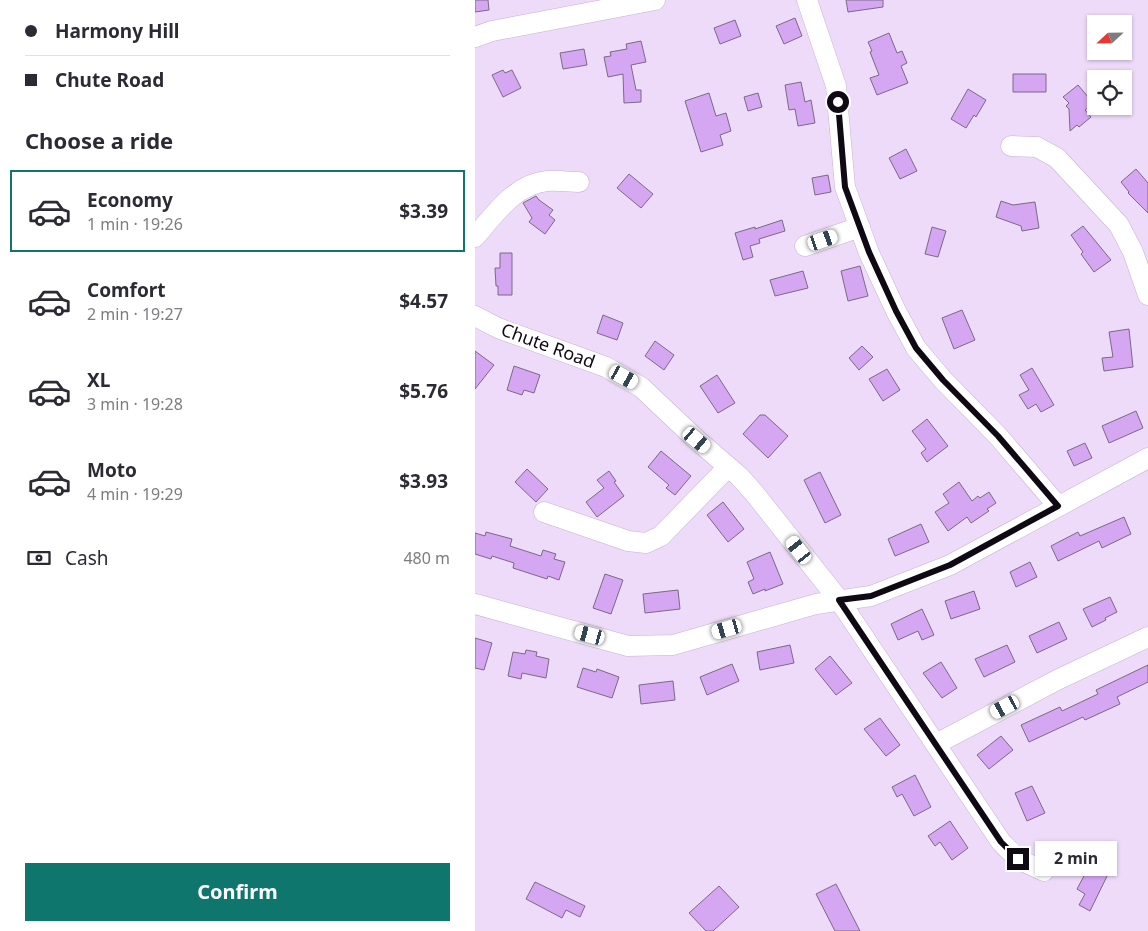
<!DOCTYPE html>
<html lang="en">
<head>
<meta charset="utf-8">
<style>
  :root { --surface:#fff; --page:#f7f7f7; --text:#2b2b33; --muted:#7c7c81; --line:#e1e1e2; --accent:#0f766e }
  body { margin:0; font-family:"Noto Sans",sans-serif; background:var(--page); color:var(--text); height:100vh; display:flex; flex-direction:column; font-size:19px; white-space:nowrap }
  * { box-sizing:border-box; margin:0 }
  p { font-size:16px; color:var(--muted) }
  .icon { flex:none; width:28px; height:28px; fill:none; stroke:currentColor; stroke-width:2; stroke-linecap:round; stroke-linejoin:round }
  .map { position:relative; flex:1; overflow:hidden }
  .side { display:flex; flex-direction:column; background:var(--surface); width:475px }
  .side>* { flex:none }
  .guide { display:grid; align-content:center; height:110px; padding:0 25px; background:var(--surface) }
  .needle { width:32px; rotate:248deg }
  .fabs { position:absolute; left:612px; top:15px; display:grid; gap:10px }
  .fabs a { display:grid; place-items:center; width:45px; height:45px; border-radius:0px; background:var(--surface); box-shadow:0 1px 4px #0004; font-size:25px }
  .end { position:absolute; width:22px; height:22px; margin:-11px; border:6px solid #0f0913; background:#fff; box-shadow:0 0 0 2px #fff }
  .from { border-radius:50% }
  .bubble { position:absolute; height:35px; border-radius:0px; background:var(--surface); box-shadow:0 1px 4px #0004; font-size:16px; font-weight:700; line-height:35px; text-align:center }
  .car { position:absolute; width:15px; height:30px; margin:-15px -8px; border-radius:6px; box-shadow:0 0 4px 1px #0007; background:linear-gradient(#fff 24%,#345 0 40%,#fff 0 76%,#345 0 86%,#fff 0) }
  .guide b { display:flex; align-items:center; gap:18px; height:48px; font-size:19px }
  .guide b+b { border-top:1px solid var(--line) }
  .guide i { width:12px; height:12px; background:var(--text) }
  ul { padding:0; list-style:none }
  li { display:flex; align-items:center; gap:15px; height:82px; margin:0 10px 8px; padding:0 15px; border:2px solid transparent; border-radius:0px }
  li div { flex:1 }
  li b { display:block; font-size:19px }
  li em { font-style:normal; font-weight:700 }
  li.active { border-color:var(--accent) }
  li>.icon { width:45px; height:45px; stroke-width:1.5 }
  h2 { padding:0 25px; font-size:22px; line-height:60px }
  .pay { display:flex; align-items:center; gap:12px; height:55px; padding:0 25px; font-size:19px }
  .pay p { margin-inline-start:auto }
  .cta { display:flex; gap:10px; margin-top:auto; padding:10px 25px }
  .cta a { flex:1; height:58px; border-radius:0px; background:var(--accent); color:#fff; font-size:20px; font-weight:700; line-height:58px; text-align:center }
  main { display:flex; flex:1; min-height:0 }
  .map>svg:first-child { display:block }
  .building { fill:#d5a6f1; stroke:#7a6a84 }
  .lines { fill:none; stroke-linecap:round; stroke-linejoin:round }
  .minor-casing { stroke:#c5b3d0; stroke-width:21 }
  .minor { stroke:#fff; stroke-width:20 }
  .route { stroke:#0f0913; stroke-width:6 }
  .labels { text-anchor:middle; stroke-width:4.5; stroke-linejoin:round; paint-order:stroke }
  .street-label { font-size:18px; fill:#0f0913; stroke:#fff }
</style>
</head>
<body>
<main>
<section class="side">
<div class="guide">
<b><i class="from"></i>Harmony Hill</b>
<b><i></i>Chute Road</b>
</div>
<h2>Choose a ride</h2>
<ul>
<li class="active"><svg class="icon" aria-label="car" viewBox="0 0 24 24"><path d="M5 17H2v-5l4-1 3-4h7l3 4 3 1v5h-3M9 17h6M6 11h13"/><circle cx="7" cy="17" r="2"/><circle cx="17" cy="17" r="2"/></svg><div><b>Economy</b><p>1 min · 19:26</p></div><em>$3.39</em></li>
<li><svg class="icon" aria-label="car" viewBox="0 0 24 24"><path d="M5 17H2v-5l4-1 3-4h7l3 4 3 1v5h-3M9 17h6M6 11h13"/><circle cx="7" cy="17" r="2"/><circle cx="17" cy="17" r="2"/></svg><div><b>Comfort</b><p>2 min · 19:27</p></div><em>$4.57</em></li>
<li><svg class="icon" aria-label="car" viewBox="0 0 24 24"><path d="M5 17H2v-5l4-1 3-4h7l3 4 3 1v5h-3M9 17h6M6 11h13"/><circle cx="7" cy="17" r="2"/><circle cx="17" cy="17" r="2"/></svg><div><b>XL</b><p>3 min · 19:28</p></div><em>$5.76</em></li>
<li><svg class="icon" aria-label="car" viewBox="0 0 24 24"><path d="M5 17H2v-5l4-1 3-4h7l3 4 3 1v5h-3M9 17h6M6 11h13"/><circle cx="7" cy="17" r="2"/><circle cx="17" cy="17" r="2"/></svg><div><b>Moto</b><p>4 min · 19:29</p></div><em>$3.93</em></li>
</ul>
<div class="pay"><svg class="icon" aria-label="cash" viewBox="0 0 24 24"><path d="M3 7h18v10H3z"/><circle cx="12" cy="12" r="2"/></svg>Cash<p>480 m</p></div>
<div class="cta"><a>Confirm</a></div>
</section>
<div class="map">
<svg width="673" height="931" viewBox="0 0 673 931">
  <rect width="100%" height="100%" fill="#eddbf9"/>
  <!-- building -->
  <path class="building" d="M0,0H13L14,10L0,12Z
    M371,0H408V7L373,12Z
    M320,18L327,36L309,44L301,26Z
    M260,20L266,36L245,44L239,28Z
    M414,33L422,53L427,51L432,63L426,66L433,83L402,95L395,78L404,75L395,52L397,51L393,42Z
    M166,41L171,62L156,65L161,90H166V102L149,103L148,74L133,77L129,57L136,56L135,52L152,49L151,44Z
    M109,49L112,65L88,69L85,53Z
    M28,70L30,73L37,70L46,88L28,97L17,75Z
    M538,74H571V92H538Z
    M326,82L330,102L336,100L340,123L323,126L320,109L314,110L310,85Z
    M603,85L614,98L612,100L616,105L610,110L616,117L604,127L602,125L595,131L594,109L591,106L594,103L588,97Z
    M493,89L511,100L501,117L499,115L491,128L476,119Z
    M234,93L241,116L251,113L256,131L245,135L248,145L226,152L210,101Z
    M283,93L287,107L273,111L269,97Z
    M431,149L442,171L425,179L414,158Z
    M661,169L673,183V213L653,193L654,192L646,182Z
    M154,174L178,194L166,208L142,188Z
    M353,175L356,192L340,195L337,178Z
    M61,196L64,200L78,210L74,215L80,220L70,234L54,222L57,218L48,203Z
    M526,201L538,205L560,202L564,228L547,231L546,226L521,217Z
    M307,220L310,231L284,239L285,243L275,246L278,257L268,260L260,233L280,227V229Z
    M608,226L636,260L619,272L606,254L608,252L596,235Z
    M457,227L471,231L463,257L450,254Z
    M25,253H37V295H23V286H21L20,268H25Z
    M385,266L393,296L373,301L366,271Z
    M328,271L333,288L300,296L295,280Z
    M487,310L500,340L479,349L467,318Z
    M128,315L148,323L142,340L122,333Z
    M654,329L658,367L629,371L627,358L638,357L634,332Z
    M180,341L199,355L189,370L170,356Z
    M387,346L398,357L384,370L374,358Z
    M0,351L19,365L0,389Z
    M39,366L65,375L59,393L49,390L47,395L32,390Z
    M557,368L579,405L566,412L561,404L553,409L544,395L554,390L545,375Z
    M412,369L425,390L408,401L394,379Z
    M242,375L260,403L243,413L225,386Z
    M661,411L668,428L634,443L627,426Z
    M285,415H290L313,436L293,458L268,434Z
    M452,419L473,446L452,462L446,453L451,449L437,431Z
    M610,443L617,458L599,466L592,451Z
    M186,451L216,476L200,495L191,488L194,485L173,467Z
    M52,469L73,489L61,502L40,482Z
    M134,471L141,481L139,482L149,496L122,517L111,502L129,488L122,480Z
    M345,472L366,515L350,523L329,480Z
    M484,482L497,501L503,496L505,498L514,492L521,503L512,509L514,511L496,523L492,517L473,531L460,512L474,503L468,494Z
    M248,502L269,529L253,542L232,515Z
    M649,517L656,534L627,548L624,541L583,561L576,546L603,532L605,536Z
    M446,524L454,542L420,556L413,539Z
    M11,532L37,539L35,546L66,556L68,550L81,554L79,559L90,562L84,580L73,576L72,579L38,568L39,563L17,556L16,559L0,554V533L10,536Z
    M295,552L308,584L290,591V589L278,594L273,582L279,579L272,562Z
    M555,562L562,577L541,587L535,572Z
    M130,574L148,580L136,614L118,608Z
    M203,590L205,609L170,613L168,594Z
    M499,591L505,609L476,619L470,601Z
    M635,597L642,612L630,618L631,620L617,627L608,609Z
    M447,609L459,635L447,640L443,631L423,640L416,624Z
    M584,622L592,639L562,653L554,636Z
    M0,638L17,643L9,670L0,668Z
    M315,645L319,663L285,670L282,652Z
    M532,645L540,662L509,677L500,659Z
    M51,650L62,652L61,656L74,659L71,678L47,673L46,679L33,676L38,652L50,654Z
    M355,656L377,683L361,695L340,669Z
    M466,662L482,688L467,698L448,673Z
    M257,664L264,681L232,695L225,677Z
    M673,665V682L642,697L645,704L610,720L608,717L554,742L546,725L585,707L587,711L623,694L621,690Z
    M108,668L121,672L122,669L144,677L137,698L102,687Z
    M198,681L200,700L166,704L164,685Z
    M405,718L425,745L411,756L389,729Z
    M526,736L538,750L514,769L502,755Z
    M440,775L456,807L439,816L427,794L422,797L417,787Z
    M557,786L570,813L552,821L540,793Z
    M475,821L493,848L477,860L465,842L460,846L453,836Z
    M617,861L635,870L615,911L604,905L610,894L602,889Z
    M60,882L110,906L105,917L91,910L87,918L51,899Z
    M361,884L385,931H360L341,894Z
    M244,886L264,907L238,931H231L214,913Z"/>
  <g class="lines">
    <defs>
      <path id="minor" d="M332,0L361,86L370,187L394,253L421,311L441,348L468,380L523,436L583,506
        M0,37L17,31L180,0
        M536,146L562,147L582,158L644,225L658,252L673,295
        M0,237C19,215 40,184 72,181C83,180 94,182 104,182
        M330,246L385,227
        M0,316L23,328L131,367L166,387L222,440L264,476L280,494L364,600L526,842L543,859L569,871
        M69,512L153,541L171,543L186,536L253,467
        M0,604L153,646L198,645L341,604L396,596L475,565L673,458
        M461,744L582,680L673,637"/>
    </defs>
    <!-- minor casing -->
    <use href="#minor" class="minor-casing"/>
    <!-- minor -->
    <use href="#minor" class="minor"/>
  </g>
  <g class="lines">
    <!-- route -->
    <path class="route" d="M363,102L370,187L394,252L421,311L441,348L468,380L523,436L583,506L475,565L396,596L364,600L526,842L543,859"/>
  </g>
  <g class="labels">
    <!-- street labels -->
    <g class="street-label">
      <text transform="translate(73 346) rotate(20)" y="6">Chute Road</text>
    </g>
  </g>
</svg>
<div class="fabs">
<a><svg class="needle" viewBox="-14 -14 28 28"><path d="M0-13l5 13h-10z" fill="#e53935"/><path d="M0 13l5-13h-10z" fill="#7c7c81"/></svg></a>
<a><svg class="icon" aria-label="locate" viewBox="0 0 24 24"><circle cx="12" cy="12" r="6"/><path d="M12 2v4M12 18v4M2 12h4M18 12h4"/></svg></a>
</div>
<i class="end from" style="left:363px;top:102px"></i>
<i class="end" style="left:543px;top:859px"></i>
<div class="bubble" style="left:560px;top:841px;width:82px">2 min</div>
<i class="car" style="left:348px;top:240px;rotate:71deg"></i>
<i class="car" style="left:149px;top:377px;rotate:119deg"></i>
<i class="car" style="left:222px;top:440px;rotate:130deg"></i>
<i class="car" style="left:324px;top:550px;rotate:322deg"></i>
<i class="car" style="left:252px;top:629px;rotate:254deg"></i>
<i class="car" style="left:115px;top:635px;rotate:285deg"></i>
<i class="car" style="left:530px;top:707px;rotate:242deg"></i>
</div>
</main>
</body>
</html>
